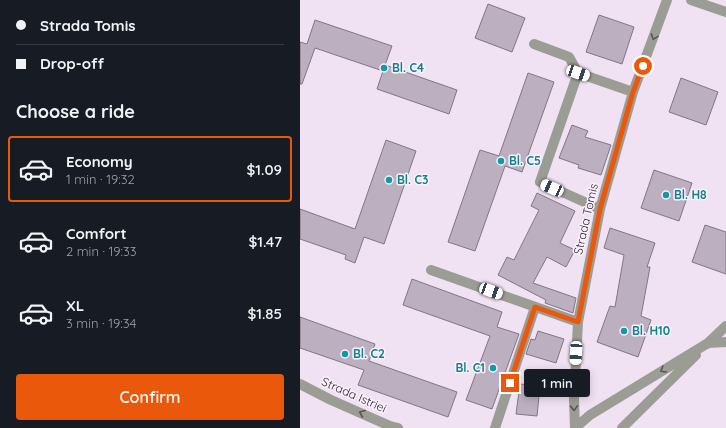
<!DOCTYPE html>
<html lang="en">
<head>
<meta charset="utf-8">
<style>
  :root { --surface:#171b24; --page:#242831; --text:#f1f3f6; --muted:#9ea1a6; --line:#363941; --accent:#ea580c }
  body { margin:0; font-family:Quicksand,sans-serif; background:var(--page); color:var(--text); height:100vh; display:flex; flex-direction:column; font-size:15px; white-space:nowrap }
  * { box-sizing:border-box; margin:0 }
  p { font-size:13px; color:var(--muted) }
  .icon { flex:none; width:22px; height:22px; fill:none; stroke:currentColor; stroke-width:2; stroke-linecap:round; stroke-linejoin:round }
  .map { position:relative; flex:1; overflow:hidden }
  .panel { display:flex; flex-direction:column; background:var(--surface); width:300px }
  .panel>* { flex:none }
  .banner { display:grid; align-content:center; height:88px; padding:0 16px; background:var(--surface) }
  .end { position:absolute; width:18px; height:18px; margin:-9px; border:5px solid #ea580c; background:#fff; box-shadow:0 0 0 2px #fff }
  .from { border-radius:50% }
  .bubble { position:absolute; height:28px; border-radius:4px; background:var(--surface); box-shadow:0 2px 10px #0003; font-size:13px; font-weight:600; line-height:28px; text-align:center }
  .car { position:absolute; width:12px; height:24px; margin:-12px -6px; border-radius:5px; box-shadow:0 0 3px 1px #0007; background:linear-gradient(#fff 24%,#345 0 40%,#fff 0 76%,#345 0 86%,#fff 0) }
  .banner b { display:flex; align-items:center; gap:14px; height:38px; font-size:15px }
  .banner b+b { border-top:1px solid var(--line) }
  .banner i { width:10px; height:10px; background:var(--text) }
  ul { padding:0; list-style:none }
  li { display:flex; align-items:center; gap:12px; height:66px; margin:0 8px 6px; padding:0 8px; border:2px solid transparent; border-radius:4px }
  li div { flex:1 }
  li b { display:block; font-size:15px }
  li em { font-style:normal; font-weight:600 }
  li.current { border-color:var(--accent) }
  li>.icon { width:36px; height:36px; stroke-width:1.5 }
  h2 { padding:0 16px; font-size:18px; line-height:48px }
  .primary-button { display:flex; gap:8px; margin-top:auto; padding:8px 16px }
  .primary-button a { flex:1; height:46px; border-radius:4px; background:var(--accent); color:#fff; font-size:16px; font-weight:600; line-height:46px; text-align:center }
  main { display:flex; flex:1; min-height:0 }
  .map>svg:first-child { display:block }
  .building { fill:#bcafbf; stroke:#827585 }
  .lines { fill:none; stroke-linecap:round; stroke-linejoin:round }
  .minor { stroke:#9b9d95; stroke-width:10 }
  .oneway { stroke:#585656 }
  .route { stroke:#ea580c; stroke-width:5 }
  .culture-dot { fill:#0f9aa8; stroke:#fcf0fe; stroke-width:1.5 }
  .labels { text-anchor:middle; stroke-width:3; stroke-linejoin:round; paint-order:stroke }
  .culture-label { font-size:12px; font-weight:bold; fill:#0d838f; stroke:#fcf0fe; text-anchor:start }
  .street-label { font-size:12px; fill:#2b262c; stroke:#fcf0fe }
</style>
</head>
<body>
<main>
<section class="panel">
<div class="banner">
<b><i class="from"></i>Strada Tomis</b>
<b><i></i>Drop-off</b>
</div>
<h2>Choose a ride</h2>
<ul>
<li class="current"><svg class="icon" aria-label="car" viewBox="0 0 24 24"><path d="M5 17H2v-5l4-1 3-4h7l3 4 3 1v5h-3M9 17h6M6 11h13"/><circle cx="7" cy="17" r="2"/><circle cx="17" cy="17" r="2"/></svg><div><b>Economy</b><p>1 min · 19:32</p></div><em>$1.09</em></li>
<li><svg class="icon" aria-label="car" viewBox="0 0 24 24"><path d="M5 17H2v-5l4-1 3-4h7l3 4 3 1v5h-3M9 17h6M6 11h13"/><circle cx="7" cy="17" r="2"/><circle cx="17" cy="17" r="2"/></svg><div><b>Comfort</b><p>2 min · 19:33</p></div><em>$1.47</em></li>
<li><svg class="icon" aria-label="car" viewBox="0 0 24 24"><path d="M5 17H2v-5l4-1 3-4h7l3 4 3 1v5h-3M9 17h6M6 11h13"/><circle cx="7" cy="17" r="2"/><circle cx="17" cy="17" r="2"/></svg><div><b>XL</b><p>3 min · 19:34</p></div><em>$1.85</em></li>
</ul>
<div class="primary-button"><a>Confirm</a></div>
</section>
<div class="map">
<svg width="426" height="428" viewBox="0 0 426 428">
  <rect width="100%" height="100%" fill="#f0e2f3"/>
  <!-- building -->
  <path class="building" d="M188,4L225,18L212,52L175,38Z
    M299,15L334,27L322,64L286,52Z
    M15,20L92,46L85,65L157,90L149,114L77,89L83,71L15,48L2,84H0V42L7,44Z
    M228,73L254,82L222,172L205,166L175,251L148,242L180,150L199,156Z
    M381,78L418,92L406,125L369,112Z
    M272,125L288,131L285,137L311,145L301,175L278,168L279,165L259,158Z
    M86,140L116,151L84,244L64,237L55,263L45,259L46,255L0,239V209L55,229Z
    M354,170L392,183L379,221L341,208Z
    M237,193L275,211L260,243L275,250L266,267L247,257L233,283L276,298L273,313L245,303L246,300L198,275L207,257L214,260L239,210L231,206Z
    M405,225L426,232V274L392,262Z
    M310,228L355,243L347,267H350L341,316L351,320L338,357L297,342L310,306L315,307L324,255L304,248Z
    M112,279L202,312L197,327L219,334L192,409L166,400L190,336L103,305Z
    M0,317L75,344L69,361L157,392L148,417L58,385L64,370L0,348Z
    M238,331L264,339L256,363L226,354L231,339L235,340Z
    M220,384L240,386L237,416L216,414Z"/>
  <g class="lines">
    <!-- minor -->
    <path class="minor" d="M391,0L426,12
      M234,44L269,57L278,73L333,92
      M278,73L240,182L300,209
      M131,270L278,322
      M407,344L426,326
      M0,384L31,400L90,426L98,428
      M195,428L235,307
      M275,428L274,399L278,322L300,209L333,92L367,0
      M275,428L290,415L408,343L426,342
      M322,428L396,355"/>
  </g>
  <!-- one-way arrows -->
  <defs><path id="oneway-chevron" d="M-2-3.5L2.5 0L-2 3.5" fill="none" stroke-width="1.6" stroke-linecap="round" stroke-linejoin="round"/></defs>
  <g class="oneway">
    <use href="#oneway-chevron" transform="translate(354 37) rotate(110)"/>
    <use href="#oneway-chevron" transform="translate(363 370) rotate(149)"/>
    <use href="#oneway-chevron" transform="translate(274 408) rotate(88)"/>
    <use href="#oneway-chevron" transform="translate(62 413) rotate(-157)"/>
  </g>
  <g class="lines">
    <!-- route -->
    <path class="route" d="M210,383L235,307L278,322L300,209L333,92L343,66"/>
  </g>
  <!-- markers -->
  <g class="culture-dot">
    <circle cx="84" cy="68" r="4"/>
    <circle cx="201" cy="161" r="4"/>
    <circle cx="89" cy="180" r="4"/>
    <circle cx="366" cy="195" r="4"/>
    <circle cx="324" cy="331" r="4"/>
    <circle cx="45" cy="354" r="4"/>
    <circle cx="193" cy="368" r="4"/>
  </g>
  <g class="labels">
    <!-- culture labels -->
    <g class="culture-label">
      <text x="92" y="72">Bl. C4</text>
      <text x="209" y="165">Bl. C5</text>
      <text x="97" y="184">Bl. C3</text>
      <text x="374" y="199">Bl. H8</text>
      <text x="332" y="335">Bl. H10</text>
      <text x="53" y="358">Bl. C2</text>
      <text x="185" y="372" text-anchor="end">Bl. C1</text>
    </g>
    <!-- street labels -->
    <g class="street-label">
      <text transform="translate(286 219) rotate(-77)" y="4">Strada Tomis</text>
      <text transform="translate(54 395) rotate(24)" y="4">Strada Istriei</text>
    </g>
  </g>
</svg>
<i class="end from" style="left:343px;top:66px"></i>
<i class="end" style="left:210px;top:383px"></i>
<div class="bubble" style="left:224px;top:369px;width:66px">1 min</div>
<i class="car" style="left:278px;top:73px;rotate:109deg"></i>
<i class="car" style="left:252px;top:188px;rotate:294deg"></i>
<i class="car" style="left:191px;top:291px;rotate:110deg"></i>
<i class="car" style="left:276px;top:353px;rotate:183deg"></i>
</div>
</main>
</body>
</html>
